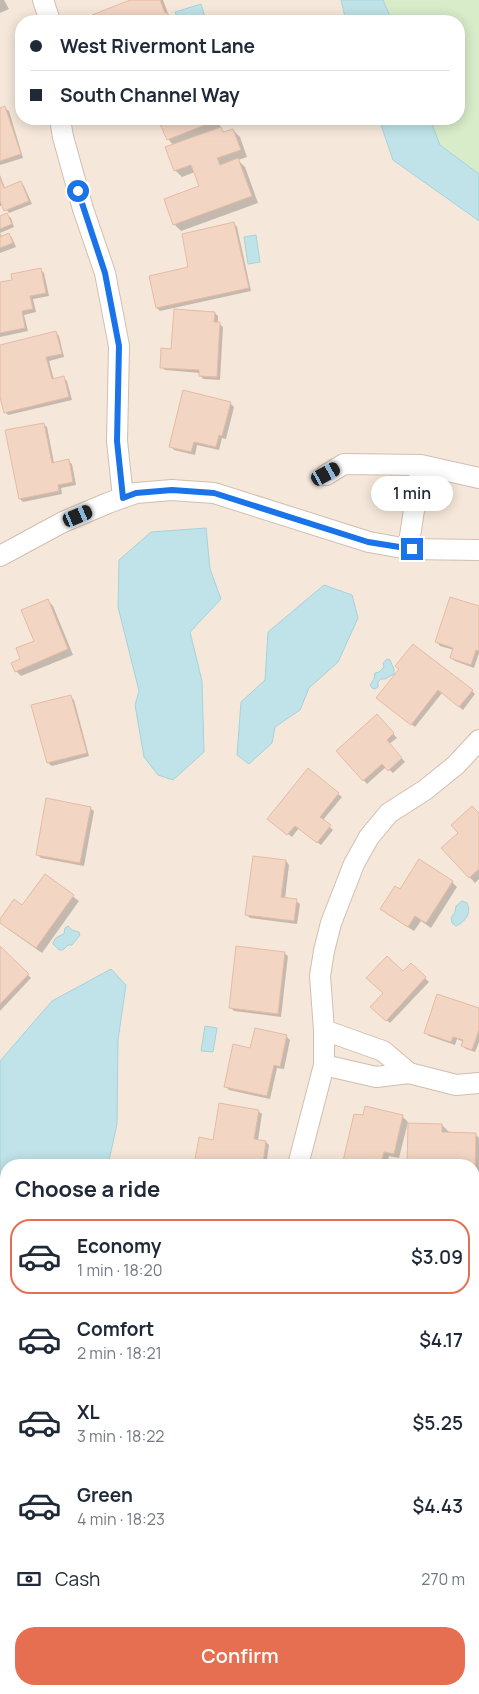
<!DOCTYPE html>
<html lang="en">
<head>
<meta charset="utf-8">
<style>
  :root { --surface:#fff; --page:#f6f6f7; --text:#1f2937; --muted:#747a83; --line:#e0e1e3; --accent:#e76f51 }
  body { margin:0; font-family:Manrope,sans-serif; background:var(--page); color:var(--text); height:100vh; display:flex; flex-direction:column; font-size:19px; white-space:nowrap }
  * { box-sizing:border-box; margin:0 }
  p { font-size:16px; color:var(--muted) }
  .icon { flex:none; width:28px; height:28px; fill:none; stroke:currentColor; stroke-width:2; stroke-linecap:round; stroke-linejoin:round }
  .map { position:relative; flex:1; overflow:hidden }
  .drawer { position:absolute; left:0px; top:1159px; width:480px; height:536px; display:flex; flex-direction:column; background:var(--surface); border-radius:20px 20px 0 0; box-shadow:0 2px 12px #0003 }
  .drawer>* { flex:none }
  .hud { position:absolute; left:15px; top:15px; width:450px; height:110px; border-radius:20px; box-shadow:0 2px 12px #0003; display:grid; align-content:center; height:110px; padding:0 15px; background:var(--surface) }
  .end { position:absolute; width:22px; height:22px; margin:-11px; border:6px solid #1a73e8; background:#fff; box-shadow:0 0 0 2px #fff }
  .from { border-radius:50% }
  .bubble { position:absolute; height:35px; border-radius:18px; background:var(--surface); box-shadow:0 2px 12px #0003; font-size:16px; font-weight:600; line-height:35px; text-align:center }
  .car { position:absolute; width:15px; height:30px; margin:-15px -8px; border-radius:6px; box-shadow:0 0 4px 1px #0007; background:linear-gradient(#222 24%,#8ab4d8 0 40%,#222 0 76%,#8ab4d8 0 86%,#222 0) }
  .hud b { display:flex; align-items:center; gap:18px; height:48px; font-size:19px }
  .hud b+b { border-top:1px solid var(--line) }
  .hud i { width:12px; height:12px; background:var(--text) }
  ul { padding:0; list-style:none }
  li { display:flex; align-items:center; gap:15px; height:75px; margin:0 10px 8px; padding:0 5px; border:2px solid transparent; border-radius:20px }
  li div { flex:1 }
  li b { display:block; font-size:19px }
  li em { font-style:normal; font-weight:600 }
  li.on { border-color:var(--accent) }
  li>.icon { width:45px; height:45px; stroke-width:1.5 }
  h2 { padding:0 15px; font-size:22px; line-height:60px }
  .pay { display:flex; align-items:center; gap:12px; height:55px; padding:0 15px; font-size:19px }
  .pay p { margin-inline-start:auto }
  .cta { display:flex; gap:10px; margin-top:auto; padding:10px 15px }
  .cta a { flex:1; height:58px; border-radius:20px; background:var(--accent); color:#fff; font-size:20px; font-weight:600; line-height:58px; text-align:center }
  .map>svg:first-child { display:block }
  .residential { fill:#f5e8da; fill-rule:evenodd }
  .green { fill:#d8ecc9 }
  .water { fill:#bfe3e8; stroke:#a5d3da }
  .shadow { fill:#0003 }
  .building { fill:#f3d5c3; stroke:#e6bba3 }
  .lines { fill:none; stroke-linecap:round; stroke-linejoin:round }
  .minor-casing { stroke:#d1beb0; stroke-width:22 }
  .minor { stroke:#fff; stroke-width:20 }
  .route { stroke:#1a73e8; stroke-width:6 }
</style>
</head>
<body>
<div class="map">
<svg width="479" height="1694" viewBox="0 0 479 1694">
  <rect width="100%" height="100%" fill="#fdf6ec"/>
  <!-- residential -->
  <path class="residential" d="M0,0H341L346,21H21V119H379L394,160L479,221V1694H0ZM6,1165H474V1689H6Z"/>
  <!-- green -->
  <path class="green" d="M383,0H479V174L440,145L430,119H459V21H392Z"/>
  <!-- water -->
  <path class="water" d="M341,0H383L392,21H346Z
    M201,4L205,17L193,21H181L179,15H176L175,12Z
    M379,119H430L440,145L479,174V221L393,160Z
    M256,235L260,262L248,264L244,237Z
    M206,528L210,569L221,599L190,632L202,681L204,752L173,780L158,775L144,757L135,705L139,691L118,607L119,560L151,532Z
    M324,585L352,595L358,618L338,662L309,688L300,710L275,727L272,743L249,764L237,755L241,702L265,680L268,632Z
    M387,659L390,660L394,669V674L385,679H381L378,682V687L375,689L372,688L370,685L374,679L375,673L379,672L384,667L383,663Z
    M462,901L467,903C472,913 465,922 456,926L452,923L451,918L455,912L456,906Z
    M68,926L72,930L79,932L80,935L72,945H68L63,950H59L53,944C55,936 58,937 64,934L65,928Z
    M111,969L126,985L118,1040L117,1124L108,1165H6V1281L0,1264V1061L52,1001Z
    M205,1026L217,1028L213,1052L201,1051Z
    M474,1237H479V1321L474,1323Z
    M329,1689H392L407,1694H324Z"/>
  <!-- shadow -->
  <path class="shadow" d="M0,0H4L9,9L0,13Z
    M133,0H163L169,16L174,21H96L94,16Z
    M5,108L9,111L23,158L0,165V109Z
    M174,119H217L221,128L225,133L233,130L240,137L247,157L238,160L245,167L258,203L181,231L174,224L201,187L195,172L182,177L175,170L174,146L168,139Z
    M0,175L5,188L21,182L24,186L32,204L9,213L3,205L0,206Z
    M7,215L11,218L14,227L0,233L2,237L9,235L12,238L16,247L0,253V218Z
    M234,223L237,227L251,291L160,311L157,308L189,268Z
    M40,269L44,273L49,296L33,299L36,312L24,315L28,331L0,337V284L14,281Z
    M215,313L218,316V323L223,327L220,380L203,379L200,375V373L165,370L161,367L172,350Z
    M56,332L59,336L64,357L49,361L54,380L64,378L67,381L72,400L8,415L5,412L0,392V346Z
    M230,403L234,407L226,439L222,438L219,450L197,445L195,455L174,450L171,446Z
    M43,424L47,427L54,463L68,461L72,464L76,485L61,488L62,494L23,502L20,499Z
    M47,600L53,606L73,655L21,676L16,671L35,642Z
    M479,608V653L474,668L455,661L451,658L454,650L440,646L437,642Z
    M400,669L472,691L475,694L463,710L442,693L415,727L381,701Z
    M70,696L74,700L89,756L52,766L48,763L33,706Z
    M377,716L397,738L389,744L405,762L393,773L386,767L367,784L337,751Z
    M338,794L342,797L323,820L333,830L321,845L299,828L292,837L273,822Z
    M90,808L94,811L84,866L41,858L37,854Z
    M479,814V879L475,883L443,848Z
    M286,861L289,865L285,899L296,901L300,904L297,924L250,918L247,915Z
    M45,876L79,901L42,953L5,927L23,907Z
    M452,882L457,887L431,928L421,921L414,931L387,914L382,909L400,891Z
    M0,948L31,978L0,1011Z
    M284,953L288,956L281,1017L234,1011L231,1008Z
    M411,965L429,982L390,1023L372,1007Z
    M479,1009V1042L475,1052L466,1049L463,1046L464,1042L457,1039L455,1045L429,1036L425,1032Z
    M286,1036L290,1040L284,1069L277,1068L270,1099L229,1090L225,1086L251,1049Z
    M258,1111L262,1114L258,1140L266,1142L269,1145L266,1165L241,1163V1165H195L214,1141Z
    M402,1116L408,1122L399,1158L389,1156L387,1165H349L345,1160Z
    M442,1125L449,1132L475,1134L479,1138V1181H474V1165H408Z
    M0,1375L5,1383L0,1386Z
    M0,1429L6,1435V1473L0,1479Z
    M6,1689H44L43,1694H5Z
    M177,1689H224V1694H176Z"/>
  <!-- building -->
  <path class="building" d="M130,0H160L165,13L167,12L171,21H95L92,15Z
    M5,106L21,154L0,161V108Z
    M173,119H214L215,121L167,140L160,124Z
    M221,127L223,132L233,129L241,150L217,158L220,165L238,158L252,196L173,225L164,199L199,186L191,165L174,171L165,147Z
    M0,178L4,188L21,181L29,201L4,211L0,201Z
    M7,213L12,224L0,229V216Z
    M234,222L249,288L156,308L149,276L188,267L182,234Z
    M9,233L13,243L0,248V235V237Z
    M41,268L46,293L30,296L33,309L22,311L25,328L0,333V282L12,280L11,274Z
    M174,309L215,312L214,322H220L217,377L199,376V370L160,368L161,348L171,349Z
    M56,331L62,354L46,357L52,379L64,376L69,397L4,413L0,397V345Z
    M183,390L231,402L222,436L219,435L216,447L194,442L191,452L169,447Z
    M44,423L52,463L69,459L73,482L58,485L59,491L19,499L5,430Z
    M450,597L479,606V651L476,650L471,665L450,658L453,648L435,642Z
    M48,599L68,649L15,672L11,663L20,659L16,648L34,641L21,610Z
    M413,644L473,690L459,707L438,690L411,725L376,698L399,669L395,666Z
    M71,695L87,753L47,763L31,705Z
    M377,714L394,733L387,740L402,758L388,771L382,764L363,781L336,751Z
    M308,768L339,793L320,817L331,825L317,843L295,826L287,835L267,819Z
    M46,798L91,807L80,863L36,855Z
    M472,806L479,813V869L469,878L441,848L458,833L451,825Z
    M253,856L286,860L281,897L297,899L294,921L245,915Z
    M419,859L453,881L426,923L415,916L408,927L380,909L395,886L400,889Z
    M45,874L74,895L36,948L0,923V919L14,899L22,905Z
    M0,946L29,974L0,1004Z
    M236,946L285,952L278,1014L229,1008Z
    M387,956L403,971L411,963L426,977L386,1021L370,1007L383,993L366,978Z
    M437,994L479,1008V1030L472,1050L461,1046L463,1040L453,1037L451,1042L424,1033Z
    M255,1028L287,1035L280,1067L274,1065L267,1096L224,1087L233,1044L250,1048Z
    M219,1103L259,1110L254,1139L266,1141L263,1164L238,1160L237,1165H194L199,1137L213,1140Z
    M365,1106L403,1115L394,1154L384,1152L381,1163L372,1160L371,1165H361L343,1161L354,1114L363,1115Z
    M408,1123L442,1124V1132L476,1133L475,1175L474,1165H407Z
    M0,1427L6,1433V1466L0,1473Z
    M6,1612V1655L0,1650V1621Z
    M6,1683V1689H40L39,1694H4Z
    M176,1689H219V1694H175Z"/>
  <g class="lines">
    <defs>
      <path id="minor" d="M43,0L50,21
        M60,119L63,137L83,209L105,273L119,346L117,441L123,497
        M326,475L344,464L421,465L479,478
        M408,549L421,465
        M0,556L63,522L108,503L136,493L172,490L214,493L369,542L408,549L479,550
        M324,1065L376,1077L409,1073L383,1051L324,1030
        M409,1073L456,1085L479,1083
        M298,1165L324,1065V1030L320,976L324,951L331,923L354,864L369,837L389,813L425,790L456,765L479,740
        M0,1546L6,1550
        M474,1561L479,1562"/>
    </defs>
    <!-- minor casing -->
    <use href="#minor" class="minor-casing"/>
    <!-- minor -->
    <use href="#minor" class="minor"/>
  </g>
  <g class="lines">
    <!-- route -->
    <path class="route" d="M78,191L105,273L119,346L117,441L123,498L136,493L172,490L214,493L368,542L412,549"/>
  </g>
</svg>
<i class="end from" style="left:78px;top:191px"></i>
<i class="end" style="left:412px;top:549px"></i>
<div class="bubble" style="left:371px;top:476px;width:82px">1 min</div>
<i class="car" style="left:326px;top:474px;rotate:61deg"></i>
<i class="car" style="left:78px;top:516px;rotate:67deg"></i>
<div class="hud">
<b><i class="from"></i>West Rivermont Lane</b>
<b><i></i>South Channel Way</b>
</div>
<section class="drawer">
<h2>Choose a ride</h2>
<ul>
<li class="on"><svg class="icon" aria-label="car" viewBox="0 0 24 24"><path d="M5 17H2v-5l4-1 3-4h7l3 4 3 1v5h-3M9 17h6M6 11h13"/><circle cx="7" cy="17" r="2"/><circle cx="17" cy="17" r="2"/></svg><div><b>Economy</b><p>1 min · 18:20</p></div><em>$3.09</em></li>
<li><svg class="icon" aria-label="car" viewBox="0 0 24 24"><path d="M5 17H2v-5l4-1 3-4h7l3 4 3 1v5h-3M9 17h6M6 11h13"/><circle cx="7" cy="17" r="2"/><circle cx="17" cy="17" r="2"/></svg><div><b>Comfort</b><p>2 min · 18:21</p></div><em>$4.17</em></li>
<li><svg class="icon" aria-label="car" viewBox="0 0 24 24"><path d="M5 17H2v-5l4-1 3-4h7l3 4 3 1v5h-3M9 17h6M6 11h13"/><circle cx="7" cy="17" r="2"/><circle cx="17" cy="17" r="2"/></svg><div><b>XL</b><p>3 min · 18:22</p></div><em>$5.25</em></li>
<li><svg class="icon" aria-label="car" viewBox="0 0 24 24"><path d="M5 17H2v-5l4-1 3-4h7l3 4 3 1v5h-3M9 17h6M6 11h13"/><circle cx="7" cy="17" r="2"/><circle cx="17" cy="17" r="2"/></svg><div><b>Green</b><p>4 min · 18:23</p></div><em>$4.43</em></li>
</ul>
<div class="pay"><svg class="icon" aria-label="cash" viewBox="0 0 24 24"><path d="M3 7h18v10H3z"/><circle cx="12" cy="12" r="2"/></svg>Cash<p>270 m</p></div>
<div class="cta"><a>Confirm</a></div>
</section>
</div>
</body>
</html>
